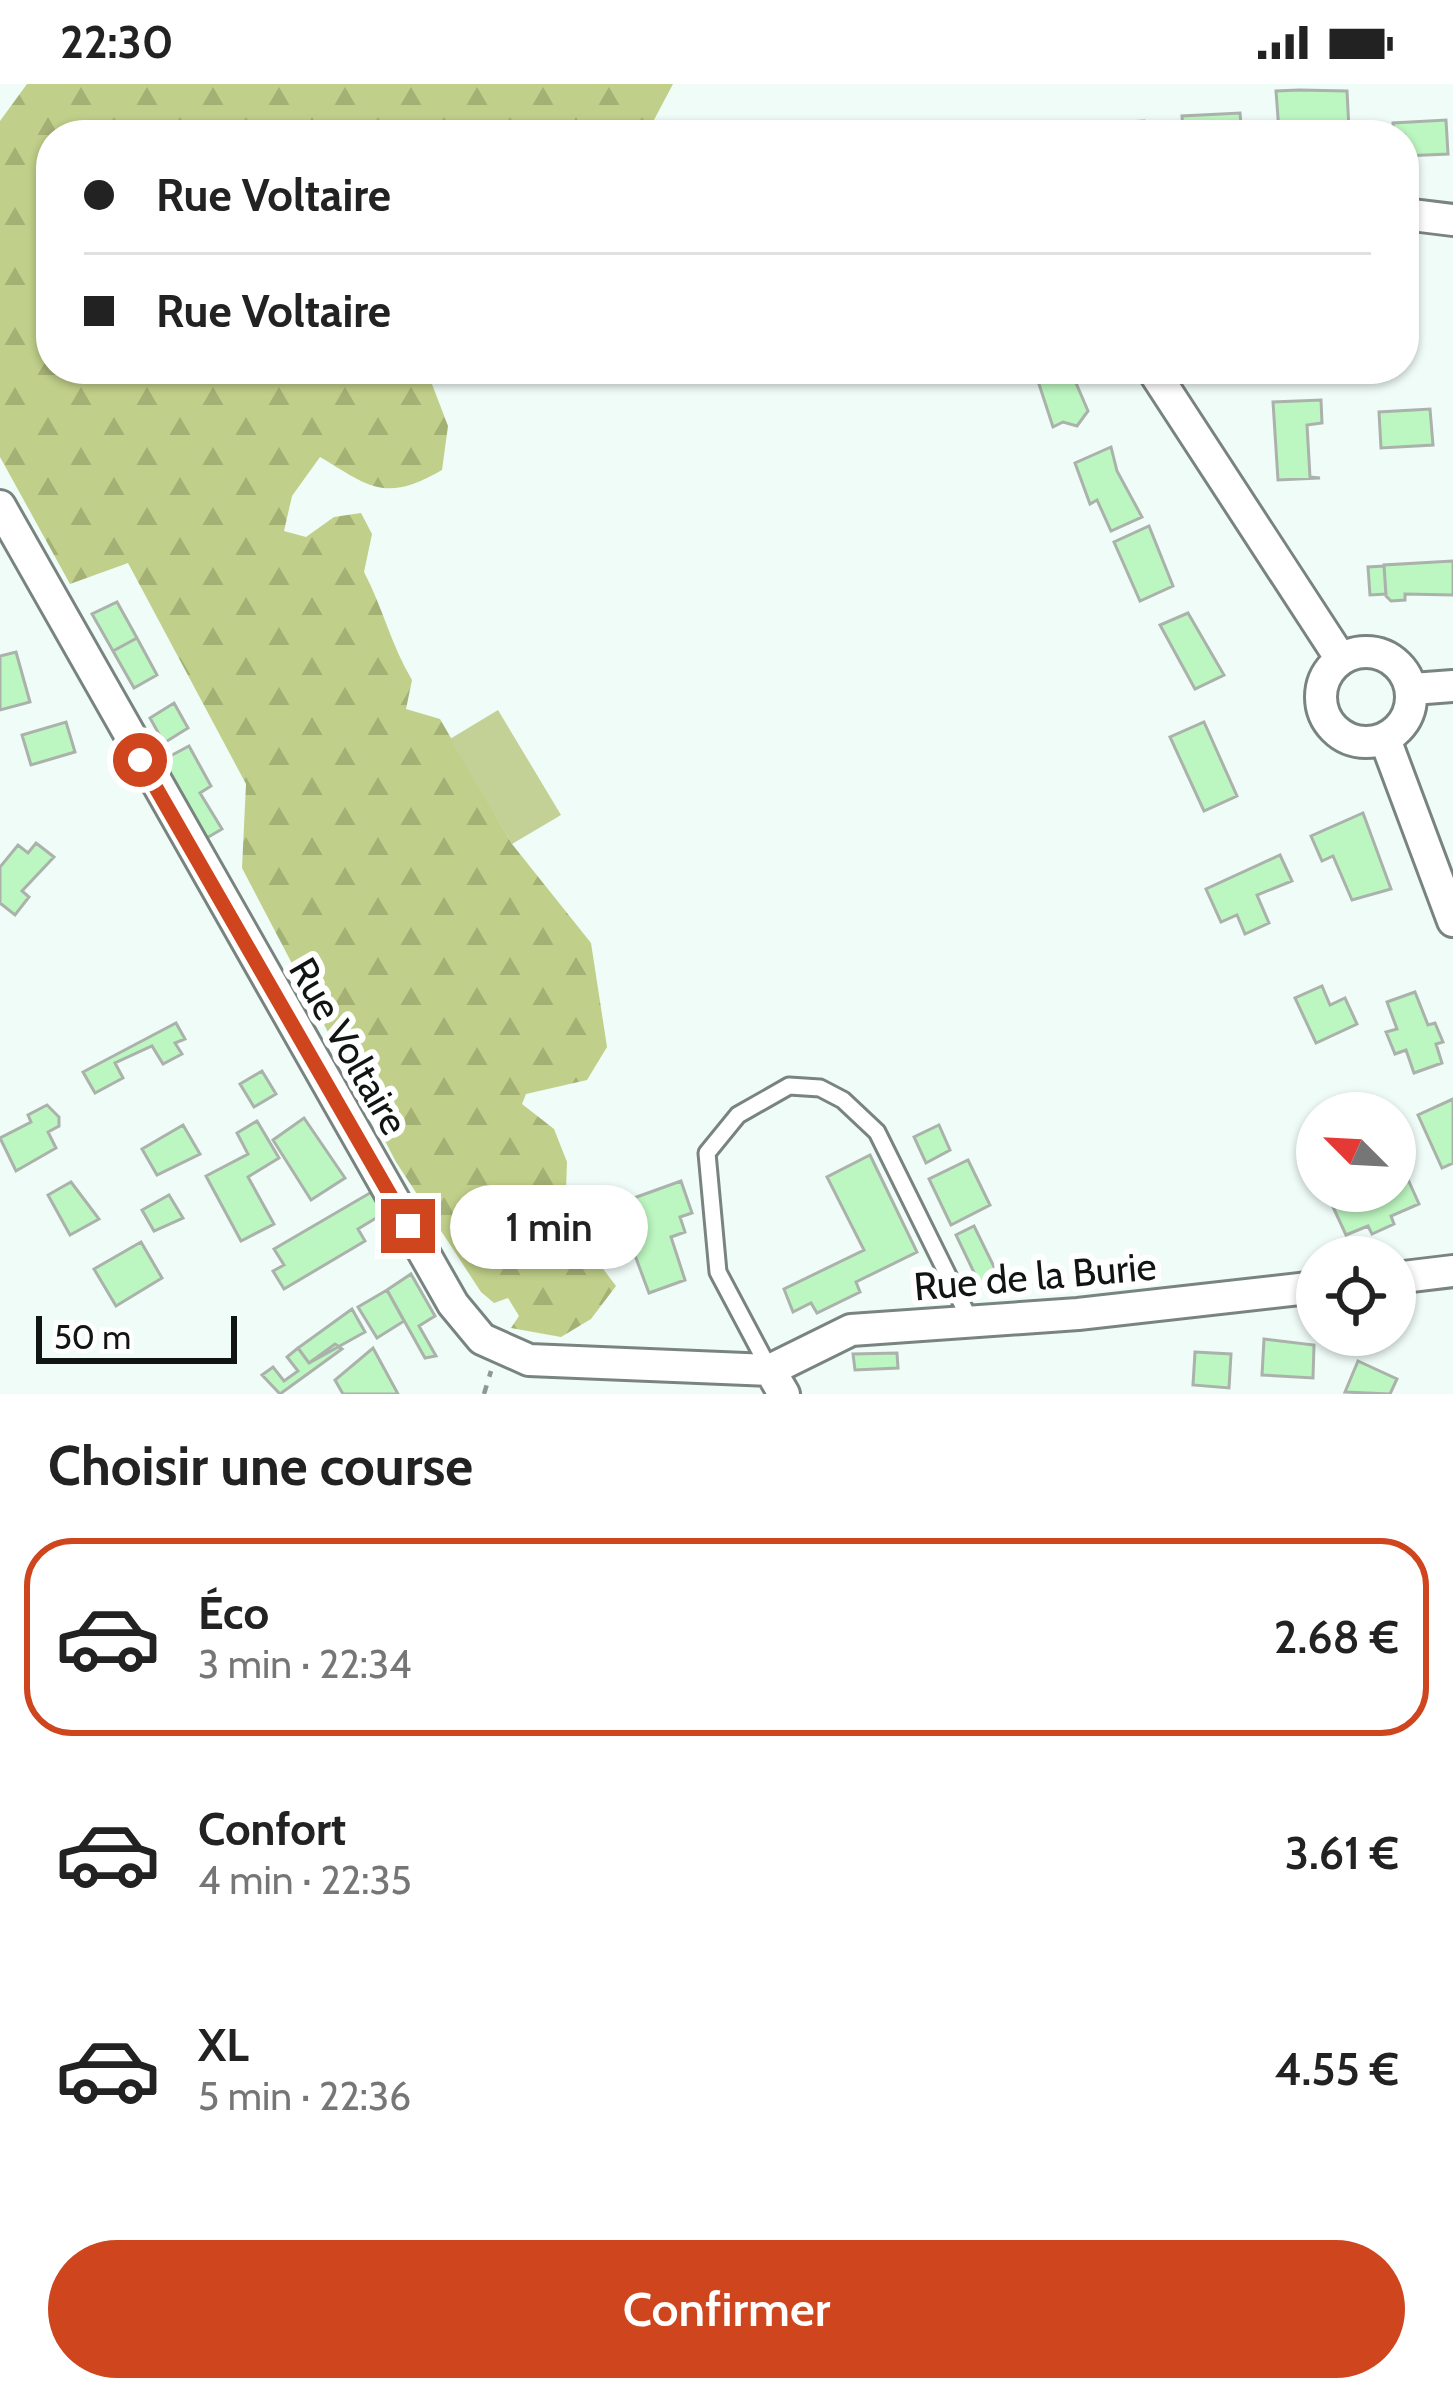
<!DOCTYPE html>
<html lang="fr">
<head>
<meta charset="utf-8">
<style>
  :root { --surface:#fff; --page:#f2f2f2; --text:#222; --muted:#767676; --line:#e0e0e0; --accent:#ce451e }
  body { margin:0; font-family:Cabin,sans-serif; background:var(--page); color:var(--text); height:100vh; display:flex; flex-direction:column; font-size:45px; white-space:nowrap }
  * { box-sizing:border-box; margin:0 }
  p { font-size:39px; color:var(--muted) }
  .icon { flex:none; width:66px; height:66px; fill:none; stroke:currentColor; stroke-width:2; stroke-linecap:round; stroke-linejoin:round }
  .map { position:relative; height:1310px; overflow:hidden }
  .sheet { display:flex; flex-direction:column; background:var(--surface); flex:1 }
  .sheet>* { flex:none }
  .guide { position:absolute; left:36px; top:36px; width:1383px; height:264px; border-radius:48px; box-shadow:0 3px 9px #0004; display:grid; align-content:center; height:264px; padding:0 48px; background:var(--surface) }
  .needle { width:78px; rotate:294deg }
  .fabs { position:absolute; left:1296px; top:1008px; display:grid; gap:24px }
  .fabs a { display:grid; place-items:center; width:120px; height:120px; border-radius:50%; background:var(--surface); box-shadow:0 3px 9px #0004; font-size:60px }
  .scale { position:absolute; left:36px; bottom:30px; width:201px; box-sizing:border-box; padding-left:12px; border:6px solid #101413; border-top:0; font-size:33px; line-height:42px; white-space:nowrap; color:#101413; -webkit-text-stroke:9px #fff; paint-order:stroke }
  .end { position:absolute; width:54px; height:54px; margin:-27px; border:15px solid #ce451e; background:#fff; box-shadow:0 0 0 6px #fff }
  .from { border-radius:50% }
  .bubble { position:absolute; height:84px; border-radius:42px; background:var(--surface); box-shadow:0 3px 9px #0004; font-size:39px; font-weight:600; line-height:84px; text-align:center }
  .guide b { display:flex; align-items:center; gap:42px; height:114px; font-size:45px }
  .guide b+b { border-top:3px solid var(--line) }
  .guide i { width:30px; height:30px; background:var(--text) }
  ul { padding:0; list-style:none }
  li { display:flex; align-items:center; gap:36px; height:198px; margin:0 24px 18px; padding:0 24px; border:6px solid transparent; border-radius:48px }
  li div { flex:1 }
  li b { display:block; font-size:45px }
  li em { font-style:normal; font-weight:600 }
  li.selected { border-color:var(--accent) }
  li>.icon { width:108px; height:108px; stroke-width:1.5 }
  h2 { padding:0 48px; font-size:54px; line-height:144px }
  .action { display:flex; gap:24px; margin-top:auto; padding:24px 48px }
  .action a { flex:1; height:138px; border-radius:72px; background:var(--accent); color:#fff; font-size:48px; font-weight:600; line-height:138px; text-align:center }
  .status { display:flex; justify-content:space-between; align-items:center; height:84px; padding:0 60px; background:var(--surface); direction:ltr }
  .status svg { height:33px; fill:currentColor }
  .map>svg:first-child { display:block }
  .forest { fill:url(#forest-firs) }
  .pitch { fill:#c3d096 }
  .building { fill:#bcf6c0; stroke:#abb2ab; stroke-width:3 }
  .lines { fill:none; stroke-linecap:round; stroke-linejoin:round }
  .service-casing { stroke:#798480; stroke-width:21 }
  .minor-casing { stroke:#798480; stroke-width:36 }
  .path { stroke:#909896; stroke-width:4.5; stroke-dasharray:9 9; stroke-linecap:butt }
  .service { stroke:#fff; stroke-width:15 }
  .minor { stroke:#fff; stroke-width:30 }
  .route { stroke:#ce451e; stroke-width:15 }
  .labels { text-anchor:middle; stroke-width:12; stroke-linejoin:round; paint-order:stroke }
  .street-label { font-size:39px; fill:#101413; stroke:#fff }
</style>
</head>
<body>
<div class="status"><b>22:30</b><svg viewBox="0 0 49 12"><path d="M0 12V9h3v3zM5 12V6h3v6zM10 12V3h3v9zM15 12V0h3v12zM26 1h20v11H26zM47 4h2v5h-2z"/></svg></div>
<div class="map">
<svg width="1453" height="1310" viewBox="0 0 1453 1310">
  <defs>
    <pattern id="forest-firs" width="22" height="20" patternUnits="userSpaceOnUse" patternTransform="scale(3)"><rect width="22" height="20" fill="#c0cf89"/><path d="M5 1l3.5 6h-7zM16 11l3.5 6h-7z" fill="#a4b175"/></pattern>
  </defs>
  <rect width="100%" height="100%" fill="#f0fcf8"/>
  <!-- forest -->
  <path class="forest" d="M27,0H673L646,51H51V285H441L430,295L448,342L442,386C385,419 370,403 320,373L292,412L284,447L306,453L334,433L361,429L372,450L364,488C383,524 391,561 412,596L406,625L440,635L512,760L591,859L607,963L587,996L526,1010L522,1020L554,1045L567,1078L565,1134L616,1202L591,1235L561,1253L511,1244L519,1232L508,1214L494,1219L481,1208L396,1078L242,784L246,700L128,479L70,500L0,373V37Z"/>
  <!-- pitch -->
  <path class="pitch" d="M498,626L561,731L512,760L450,655Z"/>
  <!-- building -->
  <path class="building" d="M1299,6L1347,7L1349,45L1328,46L1327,40L1279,47L1276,7Z
    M1240,29L1242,51H1183L1182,32Z
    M1446,36L1448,70L1404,72V51H1394L1393,39Z
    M1144,37L1145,51H1089L1088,40Z
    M1026,285H1070L1088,327L1077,342L1063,338L1053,343L1037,294L1032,296Z
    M1321,316L1322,339L1307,341L1310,393L1320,394L1278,396L1273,318Z
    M1430,325L1433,361L1381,364L1379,328Z
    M1111,363L1117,387L1142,433L1111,447L1097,416L1090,420L1075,379Z
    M1149,442L1173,502L1140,517L1114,458Z
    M1453,477V511L1405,510V516L1391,517L1386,512L1384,481Z
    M1384,482L1386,510L1370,511L1368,483Z
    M117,518L137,554L113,567L92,530Z
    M1188,529L1224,591L1195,605L1160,541Z
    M137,554L157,591L134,604L113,567Z
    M16,568L30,618L0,626V572Z
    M174,619L188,644L164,659L150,634Z
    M66,638L75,668L31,681L22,651Z
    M1204,638L1237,712L1204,727L1170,653Z
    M189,662L211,702L200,709L222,745L205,755L161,677Z
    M1363,729L1391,805L1352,816L1333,772L1322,777L1311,752Z
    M36,759L54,773L22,807L29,813L15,831L0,819V783L18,761L28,769Z
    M1280,771L1292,797L1257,811L1269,839L1245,850L1237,831L1221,838L1206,805Z
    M1322,902L1330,921L1345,914L1357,940L1316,959L1295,914Z
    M1415,908L1428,941L1435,939L1443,958L1436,960L1442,979L1414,989L1406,966L1395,970L1386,948L1397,945L1387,918Z
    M176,939L185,955L175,959L182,970L163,980L152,962L115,979L123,994L95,1009L83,988Z
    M262,987L276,1010L254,1023L240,1000Z
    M1453,1015V1079L1442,1084L1418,1031Z
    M47,1021L59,1033V1042L48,1048L56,1064L16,1087L0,1054L31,1038L28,1031Z
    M304,1034L345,1094L311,1116L273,1056Z
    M257,1037L279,1074L248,1093L274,1140L241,1157L206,1092L248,1070L237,1049Z
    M183,1041L200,1070L157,1091L142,1065Z
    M939,1041L950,1066L926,1079L914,1053Z
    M870,1071L917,1168L856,1198L860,1208L817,1229L811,1219L793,1228L784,1205L864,1166L827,1093Z
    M968,1076L990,1121L951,1141L929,1095Z
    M1406,1091L1419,1120L1391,1132L1394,1140L1372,1150L1368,1142L1346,1151L1333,1123L1370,1107H1395V1096Z
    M681,1097L692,1129L680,1133L685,1148L671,1153L685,1196L649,1209L633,1166L626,1168L620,1154L606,1159L595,1128Z
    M71,1098L99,1135L70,1151L48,1111Z
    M375,1106L386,1128L358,1145L365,1157L284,1205L273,1187L284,1181L274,1165Z
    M169,1111L183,1134L154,1147L142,1126Z
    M974,1142L1000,1195L981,1203L956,1151Z
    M141,1158L162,1194L116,1222L94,1185Z
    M411,1190L435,1232L419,1242L436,1272L425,1274L387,1206Z
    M387,1206L404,1237L377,1254L358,1223Z
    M352,1225L365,1248L309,1279L298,1264Z
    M1264,1255L1314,1261L1313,1294L1262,1291Z
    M335,1260L342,1265L280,1310L262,1291L273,1283L284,1297L298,1287L287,1273L298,1264L309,1279Z
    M373,1264L398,1310H343L335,1296Z
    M1195,1268L1231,1270L1229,1304L1193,1301Z
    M897,1269L898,1284L855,1286L853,1270Z
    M1358,1277L1397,1295L1390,1310L1345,1308Z"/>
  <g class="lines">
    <defs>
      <path id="service" d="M770,1286L718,1188L707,1069L738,1031L789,1002L820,1004L843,1016L877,1048L971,1238"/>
      <path id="minor" d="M1404,130L1453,136
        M1152,285L1339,572
        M0,422L453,1220L482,1255L529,1276L770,1286L784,1310
        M1321 613a45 45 0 1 1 90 0a45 45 0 1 1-90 0Z
        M1413,605L1453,602
        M1385,655L1453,837
        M1395,1194L1453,1187
        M770,1286L851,1246L1078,1230L1317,1203"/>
    </defs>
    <!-- service casing -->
    <use href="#service" class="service-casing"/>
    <!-- minor casing -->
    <use href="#minor" class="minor-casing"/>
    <!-- path -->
    <path class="path" d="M484,1310L491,1287"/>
    <!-- service -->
    <use href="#service" class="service"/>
    <!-- minor -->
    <use href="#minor" class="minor"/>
  </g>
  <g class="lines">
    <!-- route -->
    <path class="route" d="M140,676L408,1142"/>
  </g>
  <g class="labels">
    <!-- street labels -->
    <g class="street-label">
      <text transform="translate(349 962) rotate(60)" y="14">Rue Voltaire</text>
      <text transform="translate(1035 1192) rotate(-5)" y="14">Rue de la Burie</text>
    </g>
  </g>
</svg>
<div class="fabs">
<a><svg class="needle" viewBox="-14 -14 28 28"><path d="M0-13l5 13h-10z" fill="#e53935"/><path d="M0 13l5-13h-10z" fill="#767676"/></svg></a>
<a><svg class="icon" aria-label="locate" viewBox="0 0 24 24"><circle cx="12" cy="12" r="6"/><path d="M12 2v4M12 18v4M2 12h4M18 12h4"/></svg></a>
</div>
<div class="scale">50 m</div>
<i class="end from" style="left:140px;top:676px"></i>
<i class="end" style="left:408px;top:1142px"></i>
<div class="bubble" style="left:450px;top:1101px;width:198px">1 min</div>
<div class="guide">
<b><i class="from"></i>Rue Voltaire</b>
<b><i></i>Rue Voltaire</b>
</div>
</div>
<section class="sheet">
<h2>Choisir une course</h2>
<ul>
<li class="selected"><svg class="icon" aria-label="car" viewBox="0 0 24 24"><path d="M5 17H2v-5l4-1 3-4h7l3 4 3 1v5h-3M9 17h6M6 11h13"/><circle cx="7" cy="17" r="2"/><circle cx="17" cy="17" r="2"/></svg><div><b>Éco</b><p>3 min · 22:34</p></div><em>2.68 €</em></li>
<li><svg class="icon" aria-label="car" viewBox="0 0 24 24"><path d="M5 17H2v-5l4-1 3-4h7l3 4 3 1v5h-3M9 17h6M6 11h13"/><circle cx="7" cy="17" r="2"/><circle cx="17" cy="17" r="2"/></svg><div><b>Confort</b><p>4 min · 22:35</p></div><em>3.61 €</em></li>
<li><svg class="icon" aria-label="car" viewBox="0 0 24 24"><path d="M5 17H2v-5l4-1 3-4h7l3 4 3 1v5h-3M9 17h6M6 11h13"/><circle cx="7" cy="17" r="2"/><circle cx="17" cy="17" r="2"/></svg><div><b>XL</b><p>5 min · 22:36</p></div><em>4.55 €</em></li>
</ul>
<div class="action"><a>Confirmer</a></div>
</section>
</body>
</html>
